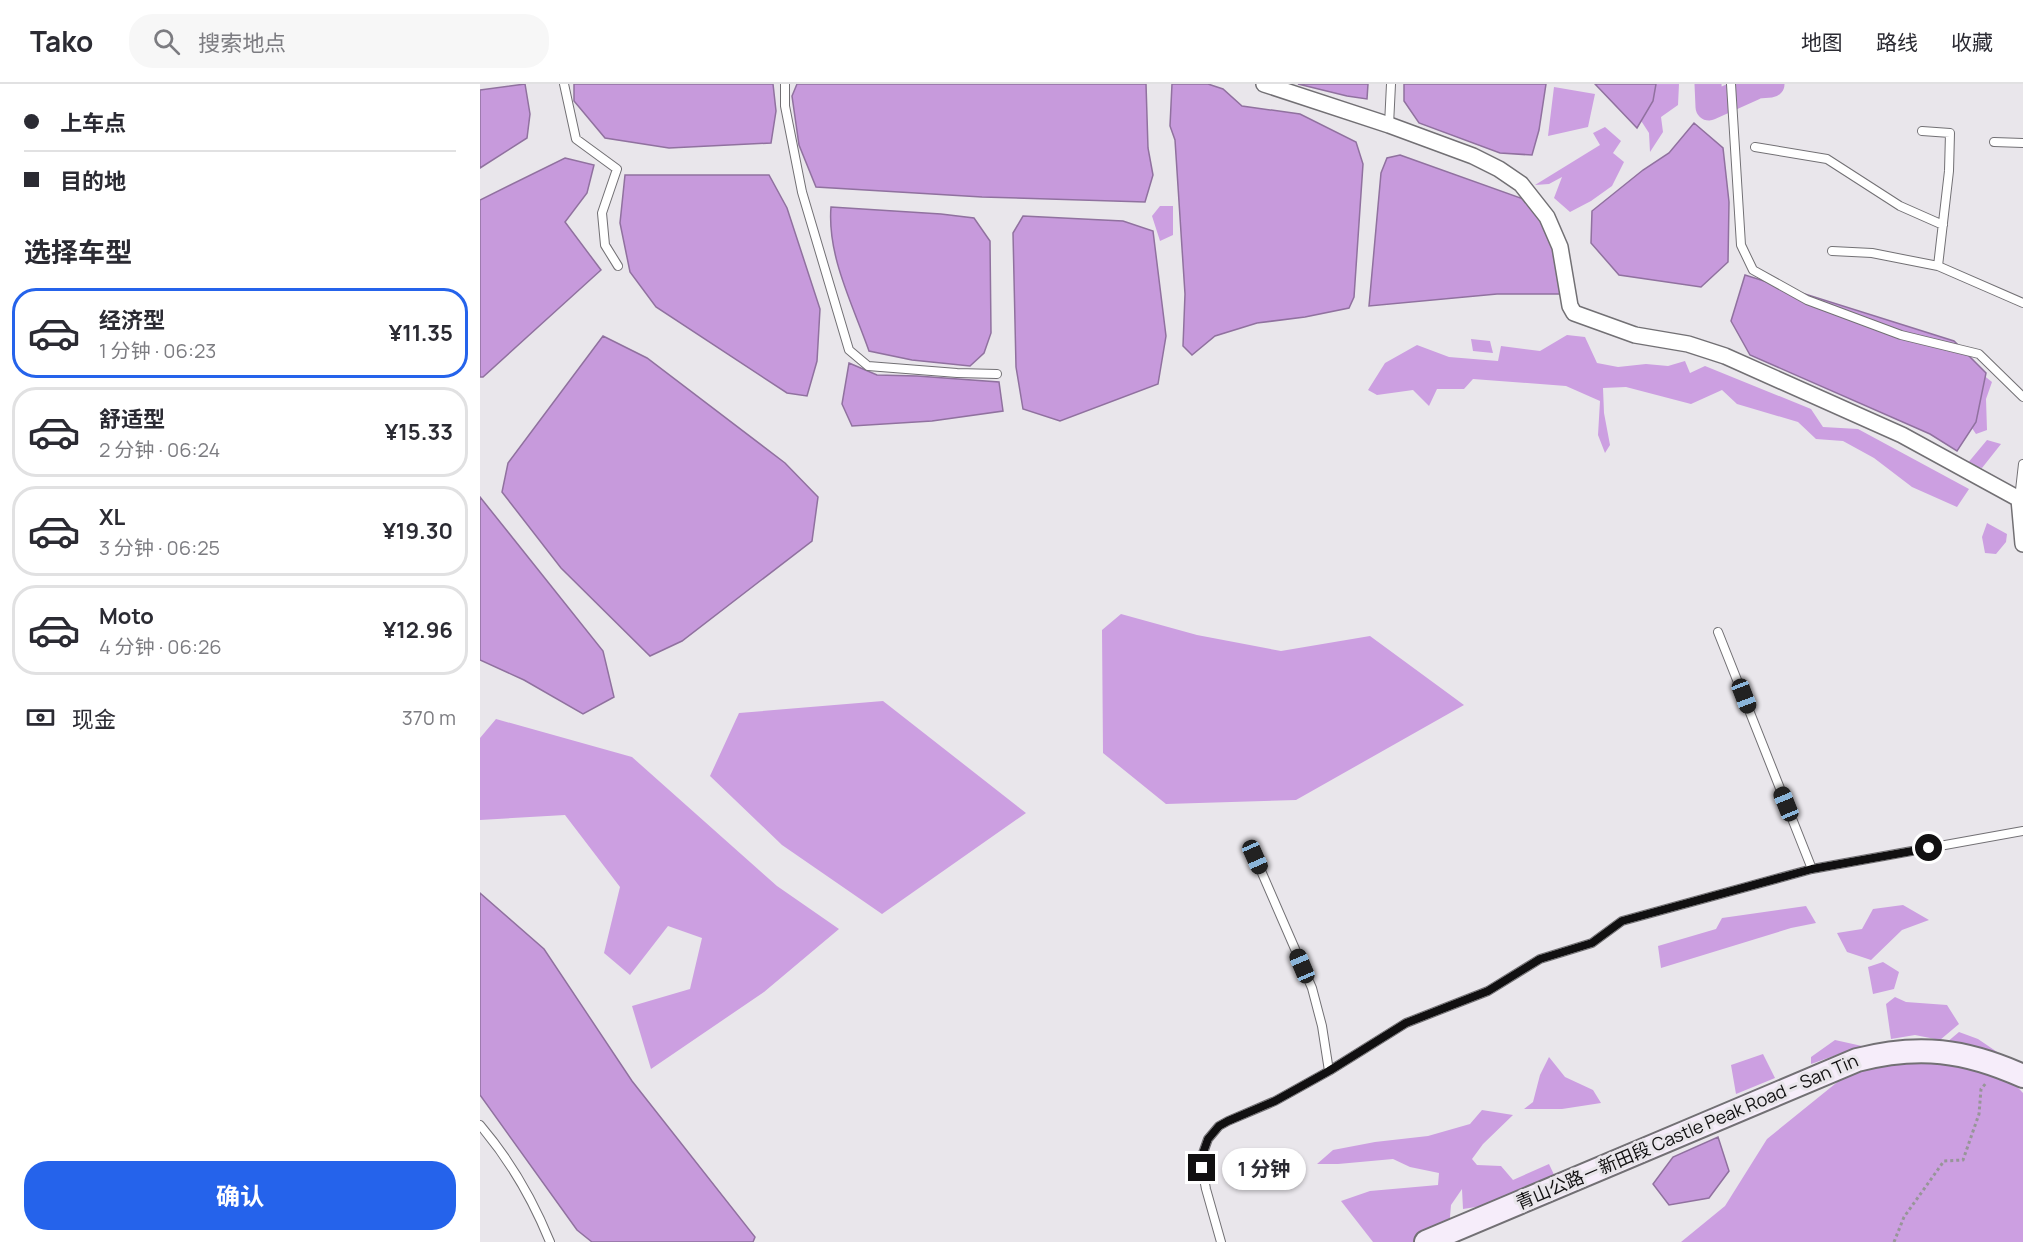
<!DOCTYPE html>
<html lang="zh">
<head>
<meta charset="utf-8">
<style>
  :root { --surface:#fff; --page:#f7f7f7; --text:#2b2b33; --muted:#7c7c81; --line:#e1e1e2; --accent:#2563eb }
  body { margin:0; font-family:Manrope,"Noto Sans SC",sans-serif; background:var(--page); color:var(--text); height:100vh; display:flex; flex-direction:column; font-size:22px; white-space:nowrap }
  * { box-sizing:border-box; margin:0 }
  p { font-size:20px; color:var(--muted) }
  .icon { flex:none; width:33px; height:33px; fill:none; stroke:currentColor; stroke-width:2; stroke-linecap:round; stroke-linejoin:round }
  .map { position:relative; flex:1; overflow:hidden }
  .panel { display:flex; flex-direction:column; background:var(--surface); width:480px }
  .panel>* { flex:none }
  .banner { display:grid; align-content:center; height:132px; padding:0 24px; background:var(--surface) }
  .end { position:absolute; width:27px; height:27px; margin:-14px; border:8px solid #111011; background:#fff; box-shadow:0 0 0 3px #fff }
  .from { border-radius:50% }
  .bubble { position:absolute; height:42px; border-radius:21px; background:var(--surface); box-shadow:0 2px 4px #0004; font-size:20px; font-weight:700; line-height:42px; text-align:center }
  .car { position:absolute; width:18px; height:36px; margin:-18px -9px; border-radius:8px; box-shadow:0 0 4px 2px #0007; background:linear-gradient(#222 24%,#8ab4d8 0 40%,#222 0 76%,#8ab4d8 0 86%,#222 0) }
  .banner b { display:flex; align-items:center; gap:21px; height:57px; font-size:22px }
  .banner b+b { border-top:2px solid var(--line) }
  .banner i { width:15px; height:15px; background:var(--text) }
  ul { padding:0; list-style:none }
  li { display:flex; align-items:center; gap:18px; height:90px; margin:0 12px 9px; padding:0 12px; border:3px solid var(--line); border-radius:24px }
  li div { flex:1 }
  li b { display:block; font-size:22px }
  li em { font-style:normal; font-weight:700 }
  li.on { border-color:var(--accent) }
  li>.icon { width:54px; height:54px; stroke-width:1.5 }
  h2 { padding:0 24px; font-size:27px; line-height:72px }
  .pay { display:flex; align-items:center; gap:15px; height:66px; padding:0 24px; font-size:22px }
  .pay p { margin-inline-start:auto }
  .action { display:flex; gap:12px; margin-top:auto; padding:12px 24px }
  .action a { flex:1; height:69px; border-radius:24px; background:var(--accent); color:#fff; font-size:24px; font-weight:700; line-height:69px; text-align:center }
  header { display:flex; align-items:center; gap:36px; box-sizing:border-box; height:84px; padding:0 30px; background:var(--surface); border-bottom:2px solid var(--line) }
  header strong { font-size:28px }
  nav { display:flex; gap:33px; margin-inline-start:auto; font-size:21px }
  .search { width:420px; height:54px; background:var(--page); display:flex; align-items:center; gap:15px; box-sizing:border-box; padding:0 21px; border-radius:24px; color:var(--muted); font-size:22px }
  main { display:flex; flex:1; min-height:0 }
  .map>svg:first-child { display:block }
  .forest { fill:#cc9fe1 }
  .water { fill:#c79adc; stroke:#90719f; stroke-width:1.5 }
  .lines { fill:none; stroke-linecap:round; stroke-linejoin:round }
  .river { stroke:#c79adc; stroke-width:27 }
  .lane-casing { stroke:#727074; stroke-width:10 }
  .street-casing { stroke:#727074; stroke-width:18 }
  .secondary-casing { stroke:#727074; stroke-width:26 }
  .path { stroke:#979598; stroke-width:3; stroke-dasharray:3 3; stroke-linecap:butt }
  .lane { stroke:#fff; stroke-width:8 }
  .street { stroke:#fff; stroke-width:15 }
  .secondary { stroke:#f6edfa; stroke-width:22 }
  .route { stroke:#111011; stroke-width:8 }
  .labels { text-anchor:middle; stroke-width:6; stroke-linejoin:round; paint-order:stroke }
  .street-label { font-size:18px; fill:#111011; stroke:#e9e6eb }
</style>
</head>
<body>
<header>
<strong>Tako</strong>
<div class="search"><svg class="icon" aria-label="search" viewBox="0 0 24 24"><circle cx="10" cy="10" r="6"/><path d="M15 15l6 6"/></svg>搜索地点</div>
<nav><a>地图</a><a>路线</a><a>收藏</a></nav>
</header>
<main>
<section class="panel">
<div class="banner">
<b><i class="from"></i>上车点</b>
<b><i></i>目的地</b>
</div>
<h2>选择车型</h2>
<ul>
<li class="on"><svg class="icon" aria-label="car" viewBox="0 0 24 24"><path d="M5 17H2v-5l4-1 3-4h7l3 4 3 1v5h-3M9 17h6M6 11h13"/><circle cx="7" cy="17" r="2"/><circle cx="17" cy="17" r="2"/></svg><div><b>经济型</b><p>1 分钟 · 06:23</p></div><em>¥11.35</em></li>
<li><svg class="icon" aria-label="car" viewBox="0 0 24 24"><path d="M5 17H2v-5l4-1 3-4h7l3 4 3 1v5h-3M9 17h6M6 11h13"/><circle cx="7" cy="17" r="2"/><circle cx="17" cy="17" r="2"/></svg><div><b>舒适型</b><p>2 分钟 · 06:24</p></div><em>¥15.33</em></li>
<li><svg class="icon" aria-label="car" viewBox="0 0 24 24"><path d="M5 17H2v-5l4-1 3-4h7l3 4 3 1v5h-3M9 17h6M6 11h13"/><circle cx="7" cy="17" r="2"/><circle cx="17" cy="17" r="2"/></svg><div><b>XL</b><p>3 分钟 · 06:25</p></div><em>¥19.30</em></li>
<li><svg class="icon" aria-label="car" viewBox="0 0 24 24"><path d="M5 17H2v-5l4-1 3-4h7l3 4 3 1v5h-3M9 17h6M6 11h13"/><circle cx="7" cy="17" r="2"/><circle cx="17" cy="17" r="2"/></svg><div><b>Moto</b><p>4 分钟 · 06:26</p></div><em>¥12.96</em></li>
</ul>
<div class="pay"><svg class="icon" aria-label="cash" viewBox="0 0 24 24"><path d="M3 7h18v10H3z"/><circle cx="12" cy="12" r="2"/></svg>现金<p>370 m</p></div>
<div class="action"><a>确认</a></div>
</section>
<div class="map">
<svg width="1543" height="1158" viewBox="0 0 1543 1158">
  <rect width="100%" height="100%" fill="#e9e6eb"/>
  <!-- forest -->
  <path class="forest" d="M1164,0H1199L1198,21L1181,33L1183,48L1170,68L1169,49L1145,12Z
    M1074,3L1115,10L1108,43L1068,52Z
    M1125,43L1141,57L1133,69L1144,78L1132,102L1111,117L1090,128L1074,114L1082,93L1069,100L1055,101L1120,61L1113,49Z
    M680,122H693V151L680,157L672,132Z
    M1087,251L1105,253L1117,279L1138,283L1166,280L1188,282L1205,277L1210,289L1225,282L1331,325L1343,343L1378,345L1489,405L1477,423L1432,403L1394,374L1363,357L1336,355L1318,338L1257,320L1242,306L1211,320L1146,303L1123,304L1124,329L1130,361L1125,369L1118,351L1120,317L1086,302L993,295L984,305H957L949,322L933,306L897,311L888,306L905,279L937,261L969,273L1018,277L1021,262L1060,267Z
    M991,255L1010,257L1013,269L993,267Z
    M1487,278L1512,298L1506,315L1507,346L1496,350L1481,328Z
    M1507,356L1521,360L1502,384L1487,380Z
    M1507,439L1527,450L1526,458L1516,470L1505,469L1502,453Z
    M641,530L717,551L801,567L890,552L984,621L816,716L686,720L623,669L622,546Z
    M403,617L546,729L402,830L302,761L230,692L259,629Z
    M16,635L152,673L297,802L359,845L284,908L171,985L152,922L210,905L222,854L188,842L150,891L124,869L140,803L85,731L0,736V654Z
    M1423,821L1449,836L1422,846L1391,876L1367,868L1357,849L1382,845L1393,825Z
    M1326,822L1336,839L1311,844L1181,884L1178,862L1236,845L1242,834Z
    M1403,878L1419,888L1414,905L1393,910L1388,883Z
    M1415,913L1426,918L1467,921L1479,940L1460,956L1435,951L1411,955L1406,920Z
    M1479,948L1498,955L1523,972L1453,970Z
    M1355,956L1382,962L1331,980V973Z
    M1283,970L1295,994L1256,1010L1251,981Z
    M1069,973L1085,993L1113,1006L1121,1019L1082,1025H1044L1053,1018L1060,991Z
    M1412,977H1474L1528,993L1543,1009V1158H1201L1245,1122L1287,1055L1371,987Z
    M1002,1026L1033,1031L1003,1060L992,1075L997,1081L1021,1082L1033,1096L1069,1080L1077,1097L1028,1118L983,1125L982,1105L971,1121L969,1145L938,1158H893L861,1117L890,1107L958,1101L959,1089L930,1083L913,1075L858,1080H837L853,1066L895,1058L948,1052L990,1040Z"/>
  <!-- water -->
  <path class="water" d="M45,0L50,30L47,54L0,84V6Z
    M94,0H293L296,27L291,59L189,64L125,54L94,17Z
    M317,0H666L668,64L673,91L665,118L502,113L336,103L319,61L312,12Z
    M692,0H728L743,5L762,22L820,30L876,58L883,80L874,213L869,224L825,233L777,239L735,252L712,271L703,262L705,210L695,56L690,42Z
    M818,0H888L887,15L867,12Z
    M924,0H1066L1059,46L1052,71L1020,69L939,39L924,17Z
    M1115,0H1176L1173,17L1157,44Z
    M1214,39L1243,64L1249,118L1248,178L1221,203L1139,191L1111,159L1112,127L1163,86L1189,69Z
    M920,71L1049,117L1089,174L1084,210H1017L889,222L901,89L907,74Z
    M85,74L114,81L107,109L85,138L121,186L3,293H0V116Z
    M145,91H289L307,124L340,225L337,277L327,312L307,309L176,223L150,188L140,139Z
    M351,123L461,130L494,134L510,157L511,249L504,269L490,282L432,276L389,267C373,221 347,172 351,123Z
    M543,132L643,137L673,147L686,252L678,300L580,337L543,325L536,283L533,149Z
    M1265,191L1474,257L1506,289L1496,338L1477,367L1450,350L1270,271L1251,237Z
    M123,252L167,274L305,379L338,413L332,457L202,557L170,572L81,484L22,408L28,379Z
    M369,279L397,291L437,292L519,298L523,327L452,337L372,342L362,320Z
    M0,413L123,567L134,613L103,630L44,596L0,576Z
    M0,809L64,865L152,997L275,1153L273,1158H112L97,1146L0,1011Z
    M1238,1053L1249,1087L1229,1114L1189,1121L1173,1100L1193,1073Z"/>
  <g class="lines">
    <!-- river -->
    <path class="river" d="M1228,0L1229,23L1278,1L1291,0"/>
    <defs>
      <path id="lane" d="M84,0L96,55L137,85L122,129L125,161L138,182
        M305,0V22L322,108L369,266L388,282L477,289L517,290
        M1251,0L1261,161L1273,186L1327,216L1421,251L1499,270L1543,313
        M909,41L911,0
        M1442,47L1470,49L1469,87L1458,182L1543,219
        M1514,58L1543,59
        M1275,63L1347,75L1420,122L1463,141
        M1352,167L1392,169L1458,182
        M1539,415L1543,380
        M1238,548L1332,785
        M775,773L832,904L842,942L849,987
        M0,1041C29,1075 53,1116 70,1158
        M741,1158L726,1105L722,1084L723,1069L728,1055L739,1042L748,1037L795,1017L849,987L926,939L1008,907L1060,875L1112,859L1142,837L1332,785L1543,747"/>
      <path id="street" d="M784,0L909,41L993,72L1019,85L1041,100L1067,133L1080,163L1090,222L1094,229L1155,251L1208,260L1245,272L1422,351L1539,415L1543,460"/>
      <path id="secondary" d="M946,1158L1377,976C1439,960 1485,966 1543,992"/>
    </defs>
    <!-- lane casing -->
    <use href="#lane" class="lane-casing"/>
    <!-- street casing -->
    <use href="#street" class="street-casing"/>
    <!-- secondary casing -->
    <use href="#secondary" class="secondary-casing"/>
    <!-- path -->
    <path class="path" d="M1414,1158L1424,1133L1464,1077L1483,1076L1499,1030L1501,1005L1507,998"/>
    <!-- lane -->
    <use href="#lane" class="lane"/>
    <!-- street -->
    <use href="#street" class="street"/>
    <!-- secondary -->
    <use href="#secondary" class="secondary"/>
  </g>
  <g class="lines">
    <!-- route -->
    <path class="route" d="M722,1084L723,1069L728,1055L739,1042L748,1037L795,1017L849,987L926,939L1008,907L1060,875L1112,859L1142,837L1332,785L1449,764"/>
  </g>
  <g class="labels">
    <!-- street labels -->
    <g class="street-label">
      <text transform="translate(1207 1048) rotate(-23)" y="6">青山公路－新田段 Castle Peak Road – San Tin</text>
    </g>
  </g>
</svg>
<i class="end from" style="left:1449px;top:764px"></i>
<i class="end" style="left:722px;top:1084px"></i>
<div class="bubble" style="left:742px;top:1064px;width:84px">1 分钟</div>
<i class="car" style="left:1264px;top:612px;rotate:159deg"></i>
<i class="car" style="left:1306px;top:720px;rotate:338deg"></i>
<i class="car" style="left:775px;top:773px;rotate:156deg"></i>
<i class="car" style="left:822px;top:882px;rotate:337deg"></i>
</div>
</main>
</body>
</html>
